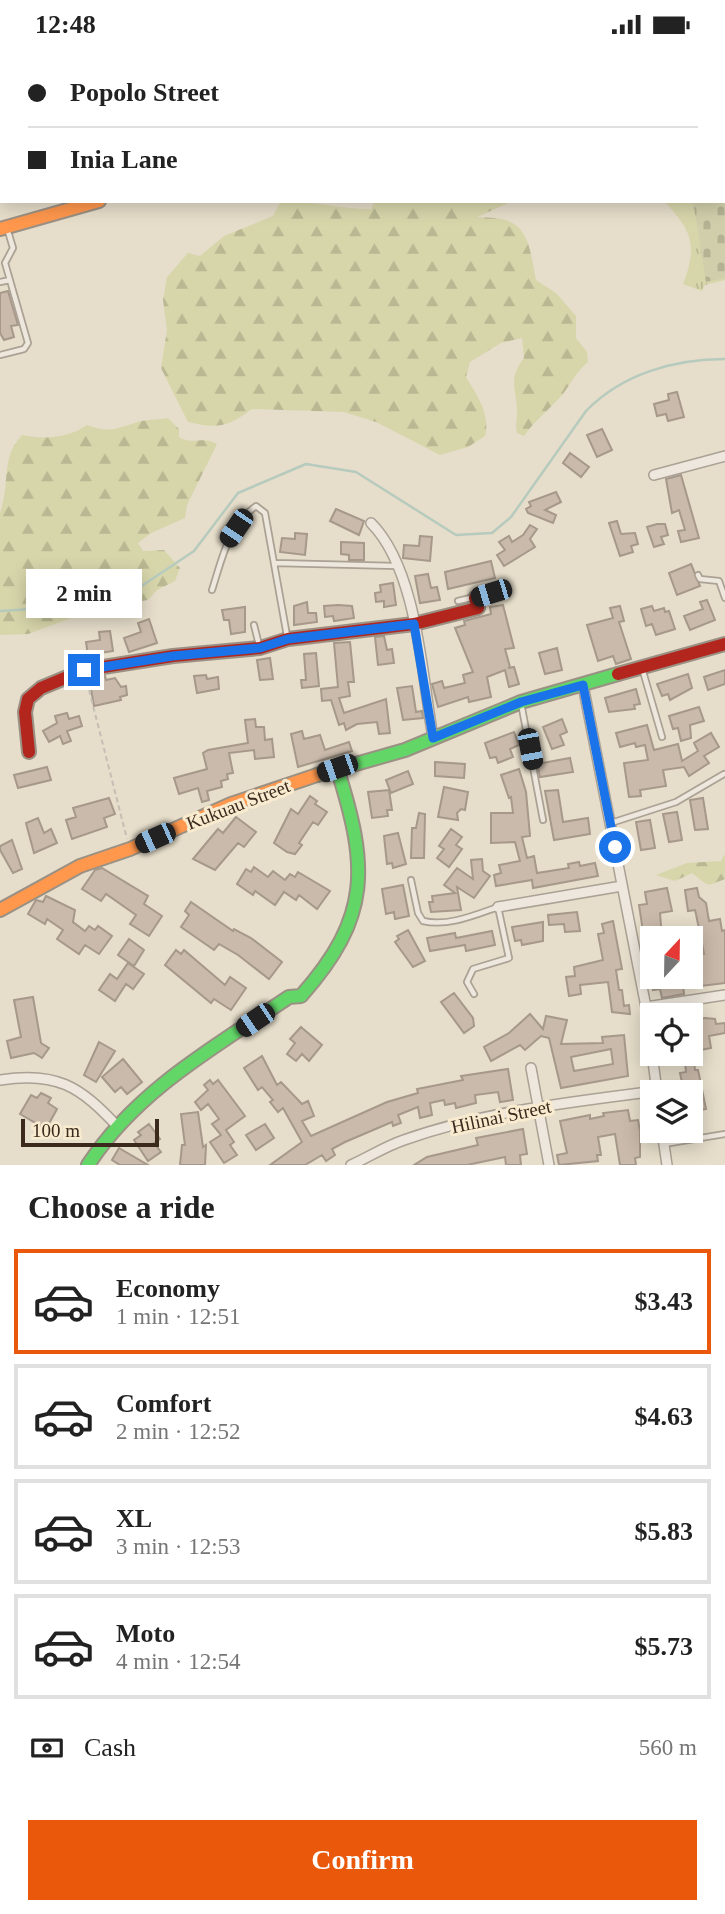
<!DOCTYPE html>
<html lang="en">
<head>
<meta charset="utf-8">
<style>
  :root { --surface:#fff; --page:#f6f6f6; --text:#222; --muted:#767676; --line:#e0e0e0; --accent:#ea580c }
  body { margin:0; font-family:Georgia,serif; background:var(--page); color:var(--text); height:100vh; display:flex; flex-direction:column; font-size:26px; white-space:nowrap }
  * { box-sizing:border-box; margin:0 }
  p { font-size:23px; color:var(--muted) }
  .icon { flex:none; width:38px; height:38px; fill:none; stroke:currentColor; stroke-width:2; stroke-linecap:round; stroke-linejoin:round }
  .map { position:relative; height:1116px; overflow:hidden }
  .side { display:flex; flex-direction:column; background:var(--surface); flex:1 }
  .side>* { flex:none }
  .hud { position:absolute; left:0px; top:0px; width:726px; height:154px; box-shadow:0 4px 18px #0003; display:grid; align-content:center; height:154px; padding:0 28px; background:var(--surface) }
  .needle { width:46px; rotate:22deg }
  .tools { position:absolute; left:640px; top:877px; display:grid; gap:14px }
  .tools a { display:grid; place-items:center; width:63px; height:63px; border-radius:0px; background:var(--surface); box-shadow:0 4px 18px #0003; font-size:35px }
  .scale { position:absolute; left:21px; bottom:18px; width:138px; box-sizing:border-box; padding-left:7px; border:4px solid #3a291c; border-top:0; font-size:19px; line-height:24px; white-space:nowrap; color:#3a291c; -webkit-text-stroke:5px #f8ebcf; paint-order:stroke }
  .end { position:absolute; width:32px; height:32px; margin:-16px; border:9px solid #1a73e8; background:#fff; box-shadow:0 0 0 4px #fff }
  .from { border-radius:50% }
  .bubble { position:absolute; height:49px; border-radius:0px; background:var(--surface); box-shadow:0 4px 18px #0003; font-size:23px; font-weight:700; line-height:49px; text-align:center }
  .car { position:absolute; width:21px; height:42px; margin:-21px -10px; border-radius:9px; box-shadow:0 0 5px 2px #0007; background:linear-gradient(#222 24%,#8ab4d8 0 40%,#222 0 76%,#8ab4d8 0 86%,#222 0) }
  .hud b { display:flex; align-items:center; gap:24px; height:66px; font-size:26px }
  .hud b+b { border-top:2px solid var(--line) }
  .hud i { width:18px; height:18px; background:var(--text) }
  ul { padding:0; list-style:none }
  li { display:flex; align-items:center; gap:21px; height:105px; margin:0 14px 10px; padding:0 14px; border:4px solid var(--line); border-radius:0px }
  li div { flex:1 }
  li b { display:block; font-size:26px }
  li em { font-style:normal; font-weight:700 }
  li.on { border-color:var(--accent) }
  li>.icon { width:63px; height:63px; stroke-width:1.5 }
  h2 { padding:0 28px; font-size:32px; line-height:84px }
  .pay { display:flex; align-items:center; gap:18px; height:77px; padding:0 28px; font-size:26px }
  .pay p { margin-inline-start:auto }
  .cta { display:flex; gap:14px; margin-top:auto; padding:14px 28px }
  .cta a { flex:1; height:80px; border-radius:0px; background:var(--accent); color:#fff; font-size:28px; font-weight:700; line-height:80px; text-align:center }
  .status { display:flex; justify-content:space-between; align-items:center; height:49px; padding:0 35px; background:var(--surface); direction:ltr }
  .status svg { height:19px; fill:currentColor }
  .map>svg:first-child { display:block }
  .grass { fill:url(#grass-tufts) }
  .forest { fill:url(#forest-firs) }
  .cemetery { fill:url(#cemetery-stones) }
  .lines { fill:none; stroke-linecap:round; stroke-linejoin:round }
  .stream { stroke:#b6cbbd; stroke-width:2.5 }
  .building { fill:#cabaab; stroke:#a6988a; stroke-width:2; fill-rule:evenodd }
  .lane-casing { stroke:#aba194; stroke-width:8 }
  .street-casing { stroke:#aba194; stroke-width:12 }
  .fast-casing { stroke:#9a9184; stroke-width:16 }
  .slow-casing { stroke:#9a9184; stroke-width:16 }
  .jam-casing { stroke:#9a9184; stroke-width:16 }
  .path { stroke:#c5beb4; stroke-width:2; stroke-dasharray:5 3.5; stroke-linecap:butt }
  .lane { stroke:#ede7dd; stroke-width:4.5 }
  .street { stroke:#ede7dd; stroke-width:9 }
  .fast { stroke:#63d668; stroke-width:12 }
  .slow { stroke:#ff974d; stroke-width:12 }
  .jam { stroke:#b3261e; stroke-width:12 }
  .route { stroke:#1a73e8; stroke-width:9 }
  .labels { text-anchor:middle; stroke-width:6; stroke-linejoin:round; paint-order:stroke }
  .street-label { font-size:19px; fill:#3a291c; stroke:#f8ebcf }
</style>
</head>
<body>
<div class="status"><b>12:48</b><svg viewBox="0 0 49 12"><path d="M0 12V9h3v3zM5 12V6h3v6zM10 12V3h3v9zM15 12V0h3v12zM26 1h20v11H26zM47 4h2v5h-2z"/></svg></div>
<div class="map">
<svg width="725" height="1116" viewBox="0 0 725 1116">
  <defs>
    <pattern id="grass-tufts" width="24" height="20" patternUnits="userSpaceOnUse" patternTransform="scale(1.75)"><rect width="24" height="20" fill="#d7d6ab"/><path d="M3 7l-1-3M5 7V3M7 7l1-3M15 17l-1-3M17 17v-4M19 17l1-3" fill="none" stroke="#b9b893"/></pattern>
    <pattern id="forest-firs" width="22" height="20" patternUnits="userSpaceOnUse" patternTransform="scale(1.75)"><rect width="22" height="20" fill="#d7d6ab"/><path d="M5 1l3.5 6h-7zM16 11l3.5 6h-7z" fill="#b9b893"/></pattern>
    <pattern id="cemetery-stones" width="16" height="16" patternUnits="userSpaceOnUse" patternTransform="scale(1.75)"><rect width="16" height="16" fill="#d1cfab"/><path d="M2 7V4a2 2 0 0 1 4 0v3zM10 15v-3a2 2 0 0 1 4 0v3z" fill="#b4b293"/></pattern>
  </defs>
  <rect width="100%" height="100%" fill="#e6ddca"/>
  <!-- grass -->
  <path class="grass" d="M689,0H725V231L705,236L702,242L683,235C698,196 692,182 664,152H724V2Z"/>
  <!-- forest -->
  <path class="forest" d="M281,152C312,152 340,160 371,160L375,152H513L477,168C486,169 496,168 505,171C531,178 531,209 536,231L556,244L576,267V289L587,303L588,313C576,323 572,333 563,345C550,360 535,371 524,387L517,384C515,376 517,369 517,361C516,338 508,330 524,309L522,289L501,294L470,313L466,328C477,346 491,366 485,387L468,398L440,406L376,373L344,363L252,360C228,378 218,380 188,373L161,319L167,281L163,251L167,228L188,204L200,207L224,187L273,167Z
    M168,369L179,380V388C194,397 202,386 217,395L187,456L185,469L151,484L138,494L143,502L164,501L180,519L175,532L157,541L148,551L96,560L28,585L0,586V464C11,433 0,409 22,386C43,391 69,389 87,376C108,384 115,380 135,374C145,370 158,371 168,369Z
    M725,805V830C706,837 711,839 692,824L675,832L656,826L687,814L721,812Z"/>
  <!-- cemetery -->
  <path class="cemetery" d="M667,0H725V229L706,233L693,152H724V2Z"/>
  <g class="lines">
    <!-- stream -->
    <path class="stream" d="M0,562L65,558L143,536L194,502L238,444L306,415L356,423L456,486L492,484L511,468L586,362C622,325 674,310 725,310"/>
  </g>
  <!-- building -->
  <path class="building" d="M8,242L18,276L11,277L14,288L4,291L0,284V244Z
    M677,343L684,368L668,372L666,365L657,367L654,355L669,351L668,345Z
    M602,380L612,401L597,408L587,386Z
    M570,404L589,418L581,428L563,414Z
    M681,426L699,489L681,493L678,482L685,481L679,461L672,464L666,430Z
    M556,443L561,453L545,461L556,466L553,474L528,464L526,460L531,457L529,453Z
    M336,460L364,472L359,486L330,472Z
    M617,472L621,485L635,484L638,495L631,497L633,503L620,507L609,474Z
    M657,475H665L668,486L661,488L664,495L654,498L647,478Z
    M530,476L537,480L530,490L535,498L504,517L497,506L505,501L499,493L509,487L512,493L523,486Z
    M295,484L307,485L305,506L280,503L282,489L295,490Z
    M420,487L432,488L430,512L403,509L404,496L419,497Z
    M341,493L364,494V511H349V506L341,505Z
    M491,512L495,529L448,540L445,523Z
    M691,515L700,537L677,546L669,524Z
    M428,525L431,539L437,538L440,551L420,554L415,527Z
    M393,534L396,556L384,558V552L376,553L375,544L381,543L380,536Z
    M707,551L715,571L690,581L684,567L703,560L700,553Z
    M307,553L308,564H316L317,573L294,576V557Z
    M338,556L352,557L354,569L334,572L333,567L325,568L324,557Z
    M503,556L514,599L505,600L510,618L508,619L514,618L519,635L509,638L505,621L487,628L491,648L469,653L468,648L438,658L432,635L442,632L444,639L465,634L463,626L473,623L455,579L465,576L464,572L491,565L490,558Z
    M620,557L624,572L619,573L631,610L616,615L613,607L598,612L587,576L613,569L610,559Z
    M652,557L654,562L664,559L665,563L669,562L675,580L656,586L652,575L646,577L641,560Z
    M245,558V583L231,585L229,571H224L222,561Z
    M149,570L157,594L129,603L124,589L141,583L138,574Z
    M110,582L113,602L88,606L86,593L100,591L99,583Z
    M384,587L387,601L392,600L394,614L378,616L375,588Z
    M350,593L354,633H348L350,647L339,649L344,664L386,650L390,684L379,685L377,673L357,675L346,681L344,674L339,676L331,651L322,652L321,640L338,638L334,594Z
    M557,599L562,621L545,625L539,604Z
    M316,604L319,637L302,639L301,631H306L304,605Z
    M270,609L273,630L260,631L257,611Z
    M725,621V635L708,641L704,628Z
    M688,625L692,639L670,651L668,645L662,647L657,635Z
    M206,626L207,630L218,628L219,640L197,644L194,627Z
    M105,627L106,631L115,629L121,638L126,637L127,646L120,648L121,651L94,657L91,640L95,639L93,628Z
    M412,637L416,663L422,662L423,669L403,671L397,639Z
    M636,640L640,655L634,656L635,660L609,663L605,649Z
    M699,658L704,672L690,676L691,689L681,692L678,679L673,680L669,667Z
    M67,664L69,670L79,667L82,677L67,682L71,692L63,695L60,687L49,693L43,682L57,674L55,667Z
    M255,670L256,678H264L265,691L272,690L274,708L255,710L254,701L229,704L233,724L227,725L228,730L221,732L222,738L207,742L209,751L202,753L198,739L179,745L174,729L207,720L203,704L208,701L248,694L245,671Z
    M562,670L567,683L560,686L564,696L552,700L543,678Z
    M647,676L654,701L678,695L682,712L698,702L694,694L711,684L719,698L704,707L709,714L689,727L684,718L663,721L666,737L640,741L641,747L629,748L624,714L648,711L645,696L636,698L635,694L620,698L616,684Z
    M302,682L304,690L320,686L325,701L349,693L352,702L298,718L291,685Z
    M514,683L519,696L510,700L513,708L498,714L496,708L490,709L485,694Z
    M570,709L573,723L540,728L537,715Z
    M435,713L465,715L464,729L435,727Z
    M47,718L51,731L18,739L14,726Z
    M519,720L526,743L530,787L522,788L527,809L534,807L537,824L569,819L568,815L579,813L580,817L595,814L598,827L533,839L532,831L496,837L494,826L501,824L499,816L520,812L515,793L491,794V764H513L511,748L509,749L501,726Z
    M408,722L413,735L391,744L386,731Z
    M444,738L468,743L465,761L461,760L457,764L458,771L438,768Z
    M389,741L392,761H387L388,767L372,769L368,743Z
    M558,741L563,773L588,769L590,785L554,791L545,742Z
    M310,747L317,752L315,755L327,763L318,776L313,773L299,794L302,796L295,805L287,803L274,794L291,760L298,765Z
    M109,749L115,765L104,769L107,778L72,790L66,771L76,768L73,759Z
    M703,749L708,780L695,781L690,751Z
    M677,763L682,791L669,793L663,765Z
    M419,764L425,765L424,809H411L412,779H416Z
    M236,768L256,783L244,798L238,794L215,821L193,810L218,780L223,784Z
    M38,769L44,784L51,780L57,794L34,804L26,774Z
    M650,771L655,799L641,801L636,773Z
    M451,780L462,788L456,796L462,800L449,818L437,809L444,800L439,797Z
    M398,784L406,815L393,819L392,814L387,815L384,787Z
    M12,791L22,820L13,824L0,801V797Z
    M482,810L483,822L490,827L474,849L457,838L461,861L431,863L429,853H433L432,847L455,844L444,836L457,819L473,830L471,811Z
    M254,818L268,828L273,822L285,831L290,825L295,828L298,823L330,842L317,860L299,846L296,851L284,843L275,856L255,842L253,846L237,835L246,820L251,823Z
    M102,819L148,847L144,855L162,867L149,887L130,875L136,866L106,845L101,852L82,840L95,821Z
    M403,836L409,867L395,870L394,863L386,865L382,840Z
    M667,839L672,862L660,864L662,889H644L639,856L647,855L645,843Z
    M697,839L699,848L706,854L709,872L720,870L722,882L725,881V934L701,937L694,907L704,905L696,865L695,861L688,862L685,841Z
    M46,847L75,861L73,873L85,882L89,877L95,881L98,877L112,887L99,905L85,896L79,905L57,890L63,881L47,870L45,875L28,865L36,851L43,853Z
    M191,853L233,882L234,880L251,889L282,913L269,930L238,906L219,895L214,901L181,878L189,866L185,862Z
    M577,863L580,882L565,883L564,875L549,876L548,866Z
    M613,872L622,920L616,921L619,941H622L624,957L629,956L630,965L612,963L608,933L580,936L581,945L569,947L566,928L575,927L574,918L603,911L598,885L604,884L602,875Z
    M543,873V892L522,896L521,891L515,892L512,878Z
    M408,881L425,912L413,918L395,893L399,890L397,887Z
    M492,882L495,896L466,902L465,896L430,902L427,889L455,884L456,889Z
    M129,890L144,901L134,917L118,906Z
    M176,901L181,905L184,901L225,936L230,928L246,939L231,961L214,950L211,954L165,916Z
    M128,914L144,925L133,940L126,935L115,952L99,941L110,925L117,930Z
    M682,928L684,945L662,949L660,940L653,941L652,929Z
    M454,944L473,969L474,977L464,984L441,953Z
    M33,948L41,994L49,999L42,1009L34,1004L11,1009L7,992L21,988L14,951Z
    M530,965L543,980L546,967L567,971L561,995L603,994L602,988L624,986L628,1027L561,1039L549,989L541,987L525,1001L520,996L491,1012L484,998L509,984ZM611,1000L613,1015L574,1022L571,1008Z
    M705,969L715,970L716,975L725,974V984L709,987L711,999L691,1003V971Z
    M301,978L322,996L309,1012L302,1005L296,1012L287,1005L295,994L290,990Z
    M99,993L115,1002L96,1033L84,1026Z
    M684,1004H693L695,1021H698L706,1060L700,1061L701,1069L691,1071V1043H684L680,1024L686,1023Z
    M262,1007L277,1036L281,1033L302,1055L308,1052L314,1067L302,1072L311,1087L387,1053L418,1044L417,1040L463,1031L461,1027L508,1020L513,1051L500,1053L498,1043L475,1046L476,1054L456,1059L455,1054L445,1056L444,1051L430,1054L432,1066L420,1069L418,1058L398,1066L401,1074L393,1077L392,1073L345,1093L332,1100L335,1106L326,1112L322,1106L305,1116H270L302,1093L283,1059L278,1063L270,1053L273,1051L262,1038L258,1041L244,1019Z
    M123,1010L142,1033L127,1045L121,1038L115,1043L102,1028Z
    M210,1031L213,1035L218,1031L245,1067L226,1081L234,1093L230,1096L237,1106L224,1114L210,1093L221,1086L212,1075L219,1070L208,1055L201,1061L195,1053L208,1041L204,1036Z
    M41,1044L51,1049L48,1054L57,1060L46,1080L20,1065L31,1046L37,1049Z
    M628,1061L630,1072L638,1071L640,1082V1108L635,1109L636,1116H620L615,1085L598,1088L601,1106H597L598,1112L559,1116L557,1106L567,1104L560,1072L590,1066V1070L604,1067L603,1064Z
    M198,1063L203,1098L206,1096L205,1116H180L182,1096H185L181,1065Z
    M149,1075L160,1090L154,1094L161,1103L148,1112L134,1091L141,1086L138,1083Z
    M265,1075L274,1089L256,1101L246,1086Z
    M523,1080L527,1105L520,1106L521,1116H506L505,1108L467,1116H414L427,1108L478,1096L476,1089Z
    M119,1099L148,1116H120L112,1111Z"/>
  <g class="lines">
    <defs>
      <path id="lane" d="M238,0V2
        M598,0V2
        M129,2L135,0
        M0,233L10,231
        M0,306L24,300L28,294L5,214L13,199L7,179
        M274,514L397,517
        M698,526L700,530L719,532L725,549
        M212,541C222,510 228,477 256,457L265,464L287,587
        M458,552L491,544
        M254,576L259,596
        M642,619L662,688
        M521,654L543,771
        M611,774L676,753L724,725
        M411,831L418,864L423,872C447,878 475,866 498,858L509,909L473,920L467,933L474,945
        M664,1095L725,1085"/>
      <path id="street" d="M654,426L725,407
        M371,474C417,520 422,626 433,689
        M583,636L646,958L657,1043
        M498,858L622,837
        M646,958L725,946
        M531,1019L549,1116
        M0,1031C56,1022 80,1037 118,1078
        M662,1082L667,1116
        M351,1116C369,1108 386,1097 404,1091C486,1062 572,1053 656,1042"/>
      <path id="fast" d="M317,726L405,701L521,653L618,625
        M88,1116C137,1041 216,997 289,948L301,947C372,867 368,817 337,719"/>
      <path id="slow" d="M0,180L99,152
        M0,861L80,817L130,800L231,755L317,726"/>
      <path id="jam" d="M637,2L644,0
        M618,625L725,595
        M29,703L25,663L28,650L41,639L84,621L173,607L260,599L288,590L414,575L478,559L475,549"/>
    </defs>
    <!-- lane casing -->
    <use href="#lane" class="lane-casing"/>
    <!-- street casing -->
    <use href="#street" class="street-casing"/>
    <!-- fast casing -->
    <use href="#fast" class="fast-casing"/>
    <!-- slow casing -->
    <use href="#slow" class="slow-casing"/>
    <!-- jam casing -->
    <use href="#jam" class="jam-casing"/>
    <!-- path -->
    <path class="path" d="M87,633L127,790"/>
    <!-- lane -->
    <use href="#lane" class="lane"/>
    <!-- street -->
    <use href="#street" class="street"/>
    <!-- fast -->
    <use href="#fast" class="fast"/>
    <!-- slow -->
    <use href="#slow" class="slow"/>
    <!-- jam -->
    <use href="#jam" class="jam"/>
  </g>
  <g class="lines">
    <!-- route -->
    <path class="route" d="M84,621L173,607L260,599L288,590L414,575L433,689L521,653L583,636L615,798"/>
  </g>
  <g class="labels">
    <!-- street labels -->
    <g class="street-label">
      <text transform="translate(238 755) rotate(-21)" y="7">Kukuau Street</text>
      <text transform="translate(501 1067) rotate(-12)" y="7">Hilinai Street</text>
    </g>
  </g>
</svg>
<div class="tools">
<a><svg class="needle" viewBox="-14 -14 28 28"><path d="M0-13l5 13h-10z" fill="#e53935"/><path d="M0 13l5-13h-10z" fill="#767676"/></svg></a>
<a><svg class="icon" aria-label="locate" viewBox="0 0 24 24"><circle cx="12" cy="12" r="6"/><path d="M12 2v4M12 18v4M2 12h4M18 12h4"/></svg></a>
<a><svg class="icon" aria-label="layers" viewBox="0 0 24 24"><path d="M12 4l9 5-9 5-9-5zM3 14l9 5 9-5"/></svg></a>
</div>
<div class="scale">100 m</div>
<i class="end from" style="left:615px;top:798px"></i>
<i class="end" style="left:84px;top:621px"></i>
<div class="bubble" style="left:26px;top:520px;width:116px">2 min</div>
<i class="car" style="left:236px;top:479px;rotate:214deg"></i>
<i class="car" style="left:491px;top:544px;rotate:253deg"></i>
<i class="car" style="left:530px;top:700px;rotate:169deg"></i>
<i class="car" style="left:337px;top:719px;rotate:251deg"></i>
<i class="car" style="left:155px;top:789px;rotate:246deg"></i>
<i class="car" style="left:255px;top:971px;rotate:236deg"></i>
<div class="hud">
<b><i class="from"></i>Popolo Street</b>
<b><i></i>Inia Lane</b>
</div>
</div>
<section class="side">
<h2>Choose a ride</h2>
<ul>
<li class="on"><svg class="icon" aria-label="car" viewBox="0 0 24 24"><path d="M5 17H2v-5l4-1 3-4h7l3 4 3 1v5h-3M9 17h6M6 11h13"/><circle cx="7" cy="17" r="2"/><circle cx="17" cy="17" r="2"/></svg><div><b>Economy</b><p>1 min · 12:51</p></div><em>$3.43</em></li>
<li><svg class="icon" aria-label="car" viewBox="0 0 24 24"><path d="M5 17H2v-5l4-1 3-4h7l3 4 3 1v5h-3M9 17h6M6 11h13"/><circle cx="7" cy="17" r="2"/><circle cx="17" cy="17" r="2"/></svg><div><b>Comfort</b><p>2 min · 12:52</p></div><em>$4.63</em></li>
<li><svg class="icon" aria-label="car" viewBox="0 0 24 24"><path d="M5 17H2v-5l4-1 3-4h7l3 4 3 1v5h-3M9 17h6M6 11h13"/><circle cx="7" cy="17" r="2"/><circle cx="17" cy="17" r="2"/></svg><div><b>XL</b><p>3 min · 12:53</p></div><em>$5.83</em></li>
<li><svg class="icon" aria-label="car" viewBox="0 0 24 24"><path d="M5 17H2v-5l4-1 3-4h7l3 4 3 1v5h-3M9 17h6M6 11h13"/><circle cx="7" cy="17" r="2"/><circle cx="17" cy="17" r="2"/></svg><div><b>Moto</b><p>4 min · 12:54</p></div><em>$5.73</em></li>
</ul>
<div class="pay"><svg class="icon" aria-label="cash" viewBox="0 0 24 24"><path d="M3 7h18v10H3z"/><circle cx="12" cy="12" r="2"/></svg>Cash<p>560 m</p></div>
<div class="cta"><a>Confirm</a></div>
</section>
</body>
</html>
